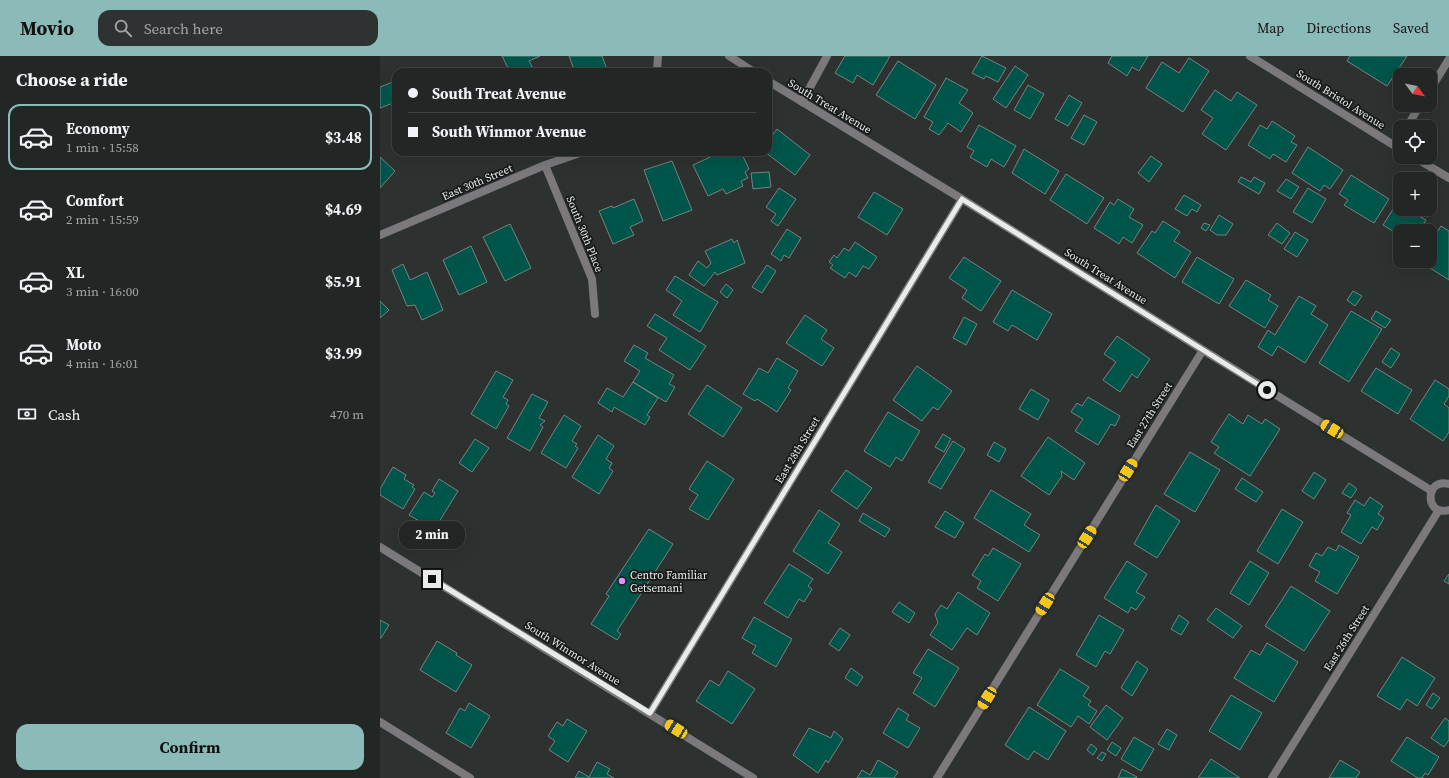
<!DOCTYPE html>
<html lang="en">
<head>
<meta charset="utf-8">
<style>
  :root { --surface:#222625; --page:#2e3232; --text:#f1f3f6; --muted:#a2a5a7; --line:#3f4342; --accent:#8bbbb9 }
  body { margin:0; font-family:"Source Serif 4",serif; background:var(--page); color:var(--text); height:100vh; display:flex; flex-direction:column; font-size:15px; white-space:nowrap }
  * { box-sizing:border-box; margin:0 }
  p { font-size:13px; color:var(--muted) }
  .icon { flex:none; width:22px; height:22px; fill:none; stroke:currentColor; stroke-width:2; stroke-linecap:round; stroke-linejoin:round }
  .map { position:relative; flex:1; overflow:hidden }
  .panel { display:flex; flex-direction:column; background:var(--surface); width:380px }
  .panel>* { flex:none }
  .hud { position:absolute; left:12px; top:12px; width:380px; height:88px; border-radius:12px; box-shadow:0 4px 16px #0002,0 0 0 1px var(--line); display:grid; align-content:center; height:88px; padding:0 16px; background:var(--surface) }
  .needle { width:26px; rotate:122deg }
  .buttons { position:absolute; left:1013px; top:12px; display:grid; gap:8px }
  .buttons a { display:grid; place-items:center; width:44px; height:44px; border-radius:8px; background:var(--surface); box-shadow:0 4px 16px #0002,0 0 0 1px var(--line); font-size:20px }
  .end { position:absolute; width:18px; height:18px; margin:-9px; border:5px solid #e8ebea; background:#111; box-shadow:0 0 0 2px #111 }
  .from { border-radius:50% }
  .bubble { position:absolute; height:28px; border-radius:12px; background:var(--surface); box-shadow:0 4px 16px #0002,0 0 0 1px var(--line); font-size:13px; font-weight:700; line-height:28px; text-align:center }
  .car { position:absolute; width:12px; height:24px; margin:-12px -6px; border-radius:5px; box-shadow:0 0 3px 1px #0007; background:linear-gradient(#f5c518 24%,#345 0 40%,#f5c518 0 76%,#345 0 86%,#f5c518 0) }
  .hud b { display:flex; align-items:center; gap:14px; height:38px; font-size:15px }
  .hud b+b { border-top:1px solid var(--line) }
  .hud i { width:10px; height:10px; background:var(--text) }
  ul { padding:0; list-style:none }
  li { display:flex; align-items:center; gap:12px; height:66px; margin:0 8px 6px; padding:0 8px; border:2px solid transparent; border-radius:12px }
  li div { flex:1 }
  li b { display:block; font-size:15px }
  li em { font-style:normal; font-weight:700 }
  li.selected { border-color:var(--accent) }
  li>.icon { width:36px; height:36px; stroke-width:1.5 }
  h2 { padding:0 16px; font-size:18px; line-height:48px }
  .pay { display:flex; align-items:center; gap:10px; height:44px; padding:0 16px; font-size:15px }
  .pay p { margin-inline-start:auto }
  .cta { display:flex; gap:8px; margin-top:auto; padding:8px 16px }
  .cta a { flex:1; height:46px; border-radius:12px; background:var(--accent); color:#111; font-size:16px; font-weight:700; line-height:46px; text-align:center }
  header { display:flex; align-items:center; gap:24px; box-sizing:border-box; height:56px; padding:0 20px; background:var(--accent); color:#111 }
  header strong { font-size:19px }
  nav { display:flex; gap:22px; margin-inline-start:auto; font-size:14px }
  .search { width:280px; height:36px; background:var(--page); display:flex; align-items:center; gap:10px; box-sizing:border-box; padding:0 14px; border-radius:12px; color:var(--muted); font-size:15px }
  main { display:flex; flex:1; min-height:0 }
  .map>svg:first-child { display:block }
  .building { fill:#00554a; stroke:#7b817f }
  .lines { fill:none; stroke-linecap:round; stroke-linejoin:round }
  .lane { stroke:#7b797b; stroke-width:8 }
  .street { stroke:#7b797b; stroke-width:8 }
  .route { stroke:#e8ebea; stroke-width:5 }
  .poi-dot { fill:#e98efe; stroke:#171a19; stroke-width:1.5 }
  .labels { text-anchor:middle; stroke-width:3.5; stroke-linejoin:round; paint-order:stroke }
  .street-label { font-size:11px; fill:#e8ebea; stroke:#171a19 }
  .poi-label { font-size:11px; fill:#e8ebea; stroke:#171a19; text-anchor:start }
</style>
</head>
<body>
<header>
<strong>Movio</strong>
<div class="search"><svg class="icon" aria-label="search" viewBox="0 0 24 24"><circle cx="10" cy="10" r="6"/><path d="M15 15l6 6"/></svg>Search here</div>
<nav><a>Map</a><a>Directions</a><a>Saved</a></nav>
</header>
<main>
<section class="panel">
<h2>Choose a ride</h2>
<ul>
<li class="selected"><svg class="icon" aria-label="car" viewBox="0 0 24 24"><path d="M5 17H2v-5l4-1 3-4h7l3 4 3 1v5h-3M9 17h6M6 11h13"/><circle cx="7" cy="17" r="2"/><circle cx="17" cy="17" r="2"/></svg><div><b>Economy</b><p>1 min · 15:58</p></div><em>$3.48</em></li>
<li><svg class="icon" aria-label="car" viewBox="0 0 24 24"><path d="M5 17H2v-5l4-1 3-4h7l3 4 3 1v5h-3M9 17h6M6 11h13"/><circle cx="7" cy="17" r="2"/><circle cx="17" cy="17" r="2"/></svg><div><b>Comfort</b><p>2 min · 15:59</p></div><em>$4.69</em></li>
<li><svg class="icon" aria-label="car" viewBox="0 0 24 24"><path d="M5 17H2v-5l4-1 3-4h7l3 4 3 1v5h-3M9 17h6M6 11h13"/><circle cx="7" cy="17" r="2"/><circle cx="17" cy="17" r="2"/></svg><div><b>XL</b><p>3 min · 16:00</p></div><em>$5.91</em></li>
<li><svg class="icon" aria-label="car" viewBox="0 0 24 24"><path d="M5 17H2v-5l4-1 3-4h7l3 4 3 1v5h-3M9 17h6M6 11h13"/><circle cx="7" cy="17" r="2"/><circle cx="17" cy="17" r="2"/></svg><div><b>Moto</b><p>4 min · 16:01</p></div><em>$3.99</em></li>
</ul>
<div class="pay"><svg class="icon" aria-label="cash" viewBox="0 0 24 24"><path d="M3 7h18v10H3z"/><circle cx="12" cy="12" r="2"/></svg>Cash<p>470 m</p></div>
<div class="cta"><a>Confirm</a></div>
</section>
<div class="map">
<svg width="1069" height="722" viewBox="0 0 1069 722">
  <rect width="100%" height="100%" fill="#2d3231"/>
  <!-- building -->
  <path class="building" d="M122,0H160L149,5L155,16H130Z
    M189,0H222L228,16H195Z
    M465,0H510L493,29L477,19L473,27L455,17Z
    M602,0L626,12L618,26L606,20L604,23L592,17Z
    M732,0H768L759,15L752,11L747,20L728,7Z
    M970,0H1027L1007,30L967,5Z
    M809,2L829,15L803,56L766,32L782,6L799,17Z
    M518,5L556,29L535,63L496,39Z
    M635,10L648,19L626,52L613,43Z
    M566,22L588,34L579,47L593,57L581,76L568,67L559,79L549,73L553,66L544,61Z
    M15,25L16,29V46L0,52V31Z
    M648,29L664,38L650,63L634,54Z
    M835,34L851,45L857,36L877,49L846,94L822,78L833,62L821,54Z
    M689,39L702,47L688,70L675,63Z
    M704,59L717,66L704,89L691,82Z
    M892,65L915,80L911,86L917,89L906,106L893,98L890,103L868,89L880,69L887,73Z
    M599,69L636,90L624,111L611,103L607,111L590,101L594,95L587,91Z
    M397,73L430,99L415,119L385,96H388V85Z
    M928,91L963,114L950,133L944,129L940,135L912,117Z
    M644,93L679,115L665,138L632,117Z
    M341,96H361L369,113L365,116L368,122L361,125L363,130L346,138L343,133L328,140L313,109Z
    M771,100L782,108L769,126L758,117Z
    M0,101L15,115L0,132Z
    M292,105L312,154L283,165L264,114Z
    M389,116L391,131L373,133L371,117Z
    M686,118L724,142L707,168L670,144Z
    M971,119L1009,143L994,167L964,149L968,144L959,138Z
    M861,121L871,126L874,121L885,127L879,138L858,126Z
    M906,123L919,131L911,143L897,135Z
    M399,132L416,143L398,170L391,165L396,158L386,151Z
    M928,132L946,143L932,167L913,156Z
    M494,136L523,153L507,179L478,161Z
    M804,139L821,149L817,156L812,153L807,160L795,153Z
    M254,143L263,165L250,171L254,179L233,188L219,155L232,150L233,152Z
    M738,143L754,153L749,161L763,169L752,187L743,181L739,188L714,172L730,146L734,149Z
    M1017,147L1020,148V153H1027L1046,164L1039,175H1020V188L1015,185L1019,179L1003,169Z
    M839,159L853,168L846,179H837L830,174Z
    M783,165L800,176L794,185L811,196L795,222L757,197L772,175L775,177Z
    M824,167L830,169L826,175L821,172Z
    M897,167L910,177L902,188L888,179Z
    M130,168L151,212L125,225L103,181Z
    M1061,170L1069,175V224L1039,205H1050V187Z
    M407,173L421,182L409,202L404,199L401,205L391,198Z
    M915,176L928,184L917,201L904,193Z
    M352,183L354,187L357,184L365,207L337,219L335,216L324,230L309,219L318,205L327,212L331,207L325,195Z
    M475,186L497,201L489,213L483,210L476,221L469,216L465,222L450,212L453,209L449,206L454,199L457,202L464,192L469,195Z
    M91,190L107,226L79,239L63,204Z
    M584,201L621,225L601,255L582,242L587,234L569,222Z
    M817,201L854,223L839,248L802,226Z
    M23,208L30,224L47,216L63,254L42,264L35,249L27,250L12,214Z
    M387,209L396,215L382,237L372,231Z
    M295,220L338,246L320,276L293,259L302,245L286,234Z
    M866,224L891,239L888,244L898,250L885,272L849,250Z
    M346,228L353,234L347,242L340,236Z
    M632,234L672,258L657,284L632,269L628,275L613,266Z
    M973,235L982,240L975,250L967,244Z
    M919,240L936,250L931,258L948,269L925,307L898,290L892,300L878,291L888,274L895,279Z
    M0,245L9,254L0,262Z
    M971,255L1002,273L969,326L939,307Z
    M996,255L1011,264L1005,272L991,263Z
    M275,258L326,290L310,314L279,294L287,282L267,270Z
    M425,259L447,274L441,283L454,292L442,310L406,287Z
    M584,261L597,268L586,289L573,282Z
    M737,280L770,303L757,322L752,318L740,336L723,324L736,306L724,298Z
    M254,289L268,297L265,302L294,319L289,328L295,331L286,346L253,326L260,315L244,305Z
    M1011,292L1020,298L1011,312L1002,306Z
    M397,302L418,315L408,332L411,334L397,356L377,343L375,345L363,338L379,312L388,317Z
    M537,310L572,335L558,354L553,351L542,365L513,344Z
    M996,312L1032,334L1018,358L981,335Z
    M116,315L133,324L123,341L128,344L126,348L129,350L116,373L91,358Z
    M1055,324L1069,333V340L1064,348L1069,352V376L1063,385L1030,363Z
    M253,326L278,342L267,359L270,361L265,369L234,351L232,356L218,347L227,332L243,341Z
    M327,329L362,352L343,381L308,358Z
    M651,333L669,344L658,364L639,353Z
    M152,338L168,346L159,362L165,365L160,369L163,371L150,395L127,382Z
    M708,341L740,360L735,370L731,368L718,389L695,375L703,363L691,356L697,347L702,350Z
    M508,356L540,375L522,405L516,401L510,411L484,395Z
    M849,358L863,368L868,359L882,368L885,363L900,373L870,420L834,397L839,391L831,386Z
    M184,359L201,370L192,385L197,388L195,390L198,392L186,412L161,397Z
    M563,378L571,383L564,396L555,391Z
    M218,379L234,390L226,403L232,407L229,412L233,415L219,438L192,421Z
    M668,381L705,407L694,424L681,415L682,420L669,439L641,420Z
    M95,383L109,392L92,416L79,407Z
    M573,385L585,393L561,433L548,426Z
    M614,386L626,393L619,406L607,399Z
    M810,396L840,414L815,456L784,438Z
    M327,405L354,423L328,464L309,453L318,439L309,433Z
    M13,411L26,419L24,423L34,429L32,431L35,433L23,453L0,439V433Z
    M466,414L492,432L477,453L451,435Z
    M934,416L946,424L934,443L922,435Z
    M862,422L883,436L876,446L855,433Z
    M59,423L78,435L54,474L29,459L44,436L52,441L55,437L52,435Z
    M969,427L977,433L971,442L962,437Z
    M611,434L651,458L644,469L660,479L649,496L594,462Z
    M990,441L1003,450L998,458L1004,462L997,474L992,471L981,488L961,476L971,459L967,457L975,444L984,450Z
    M776,449L800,465L777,502L754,488Z
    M902,453L923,466L898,508L877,495Z
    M439,454L460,468L448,487L462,496L448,518L413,495Z
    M565,455L584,467L575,482L555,471Z
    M483,457L510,473L505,481L479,465Z
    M269,473L293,488L237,575L241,578L237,584L211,568L229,540L226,538Z
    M959,489L979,501L957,538L935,525L940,516L929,510L936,497L942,500L948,491L956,495Z
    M613,492L641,508L618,545L597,532L601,525L592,519L605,498L608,500Z
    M747,505L767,518L756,536L765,541L756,554L751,551L748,557L724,542Z
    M870,505L889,517L869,549L850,537Z
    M409,508L433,523L428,530L432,533L424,546L419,543L408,562L384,547Z
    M1069,518V528L1064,525Z
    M911,530L950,555L924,595L885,570Z
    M578,536L610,557L597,579L587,572L572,594L550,579L558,567L555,558L561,549L567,553Z
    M519,546L535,557L529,567L512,556Z
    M836,552L862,570L853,582L827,564Z
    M719,559L744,574L730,598L725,595L716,611L696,599Z
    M799,559L809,566L801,579L791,573Z
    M374,561L412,583L396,611L372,597L376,590L362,582Z
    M0,564L9,569L1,582H0Z
    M460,572L470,579L459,595L449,588Z
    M57,585L77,597L76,599L92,609L76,636L40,614Z
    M887,587L918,606L894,646L854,622L871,594L880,599Z
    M548,593L579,612L555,651L533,637L542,622L533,617Z
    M1022,601L1055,622L1037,650L1027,643L1020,654L997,640Z
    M757,605L768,613L752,640L741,632Z
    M471,612L483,621L477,630L465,622Z
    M680,613L709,631L703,640L711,645L708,649L717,655L709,668L698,660L691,671L657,649Z
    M348,615L375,633L352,668L316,645L330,624L339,630Z
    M1053,637L1060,642L1052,653L1046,649Z
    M851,639L882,657L860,694L829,675Z
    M89,647L110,660L91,692L66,677L80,652L85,655Z
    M726,649L743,662L727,684L710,671Z
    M649,651L686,675L668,704L654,695L648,704L625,689Z
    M518,652L529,659L526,664L540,672L528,692L503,677Z
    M1065,662L1069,665V684L1064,691L1051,682Z
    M187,663L207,675L188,706L169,694L175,685L168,680L177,666L183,670Z
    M429,672L451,682L454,675L463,683L448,707L446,704L438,717L413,699Z
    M787,673L797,679L789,694L778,688Z
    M754,681L774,693L761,715L741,703Z
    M1027,681L1059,701L1048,719L1045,717L1042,722H1038L1011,705Z
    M732,686L741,692L736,700L727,694Z
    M711,688L717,693L713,699L707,694Z
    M722,696L726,698L722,705L717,702Z
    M831,703L860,722H818Z
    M498,704L518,716L514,722H477L482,714L490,719Z
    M960,704L980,716L976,722H949Z
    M217,706L230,713L227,718L234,722H195L199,715L209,721Z
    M742,713L757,721L756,722H738Z"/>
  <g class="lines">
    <!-- lane -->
    <path class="lane" d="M422,46L447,0
      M0,666L90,722"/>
    <!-- street -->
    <path class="street" d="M349,0L374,16
      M870,0L1020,93
      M277,16L278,0
      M388,25L582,143L823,294L1052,435
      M1050,34L1069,3
      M1027,71L1040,49
      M1034,101L1069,122
      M165,109L212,223L215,258
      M0,179L165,109L203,96
      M1069,428C1045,421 1044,461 1069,454
      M0,491L373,722
      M270,657L582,143
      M557,722L823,294
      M892,722L1059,454"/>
  </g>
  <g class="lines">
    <!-- route -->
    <path class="route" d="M52,523L270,657L582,143L887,334"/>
  </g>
  <!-- markers -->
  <circle class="poi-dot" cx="242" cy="525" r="4"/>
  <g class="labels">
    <!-- street labels -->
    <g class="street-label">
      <text transform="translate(961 43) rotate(32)" y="4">South Bristol Avenue</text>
      <text transform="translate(450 50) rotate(31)" y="4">South Treat Avenue</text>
      <text transform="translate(97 126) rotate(-23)" y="4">East 30th Street</text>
      <text transform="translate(205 178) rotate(68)" y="4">South 30th Place</text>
      <text transform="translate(726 220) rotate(32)" y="4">South Treat Avenue</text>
      <text transform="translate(769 359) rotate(-58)" y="4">East 27th Street</text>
      <text transform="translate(417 394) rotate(-59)" y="4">East 28th Street</text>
      <text transform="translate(966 582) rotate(-58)" y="4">East 26th Street</text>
      <text transform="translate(193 597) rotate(32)" y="4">South Winmor Avenue</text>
    </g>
    <!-- poi labels -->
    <g class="poi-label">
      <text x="250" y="523">Centro Familiar<tspan x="250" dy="13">Getsemani</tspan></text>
    </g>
  </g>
</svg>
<div class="buttons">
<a><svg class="needle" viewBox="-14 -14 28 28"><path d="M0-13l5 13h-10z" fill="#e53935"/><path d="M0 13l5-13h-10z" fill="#a2a5a7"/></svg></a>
<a><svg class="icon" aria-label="locate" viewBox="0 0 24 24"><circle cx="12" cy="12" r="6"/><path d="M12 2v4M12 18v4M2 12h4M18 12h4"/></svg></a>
<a>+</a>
<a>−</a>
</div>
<i class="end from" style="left:887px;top:334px"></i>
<i class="end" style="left:52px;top:523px"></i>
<div class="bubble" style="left:19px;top:465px;width:66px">2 min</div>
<i class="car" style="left:952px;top:373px;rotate:301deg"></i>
<i class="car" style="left:748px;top:414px;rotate:32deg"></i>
<i class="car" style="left:707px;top:481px;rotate:32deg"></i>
<i class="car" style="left:665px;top:548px;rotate:212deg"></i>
<i class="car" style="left:607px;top:642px;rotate:212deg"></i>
<i class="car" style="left:296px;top:673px;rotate:302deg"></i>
<div class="hud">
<b><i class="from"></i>South Treat Avenue</b>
<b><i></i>South Winmor Avenue</b>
</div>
</div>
</main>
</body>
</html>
